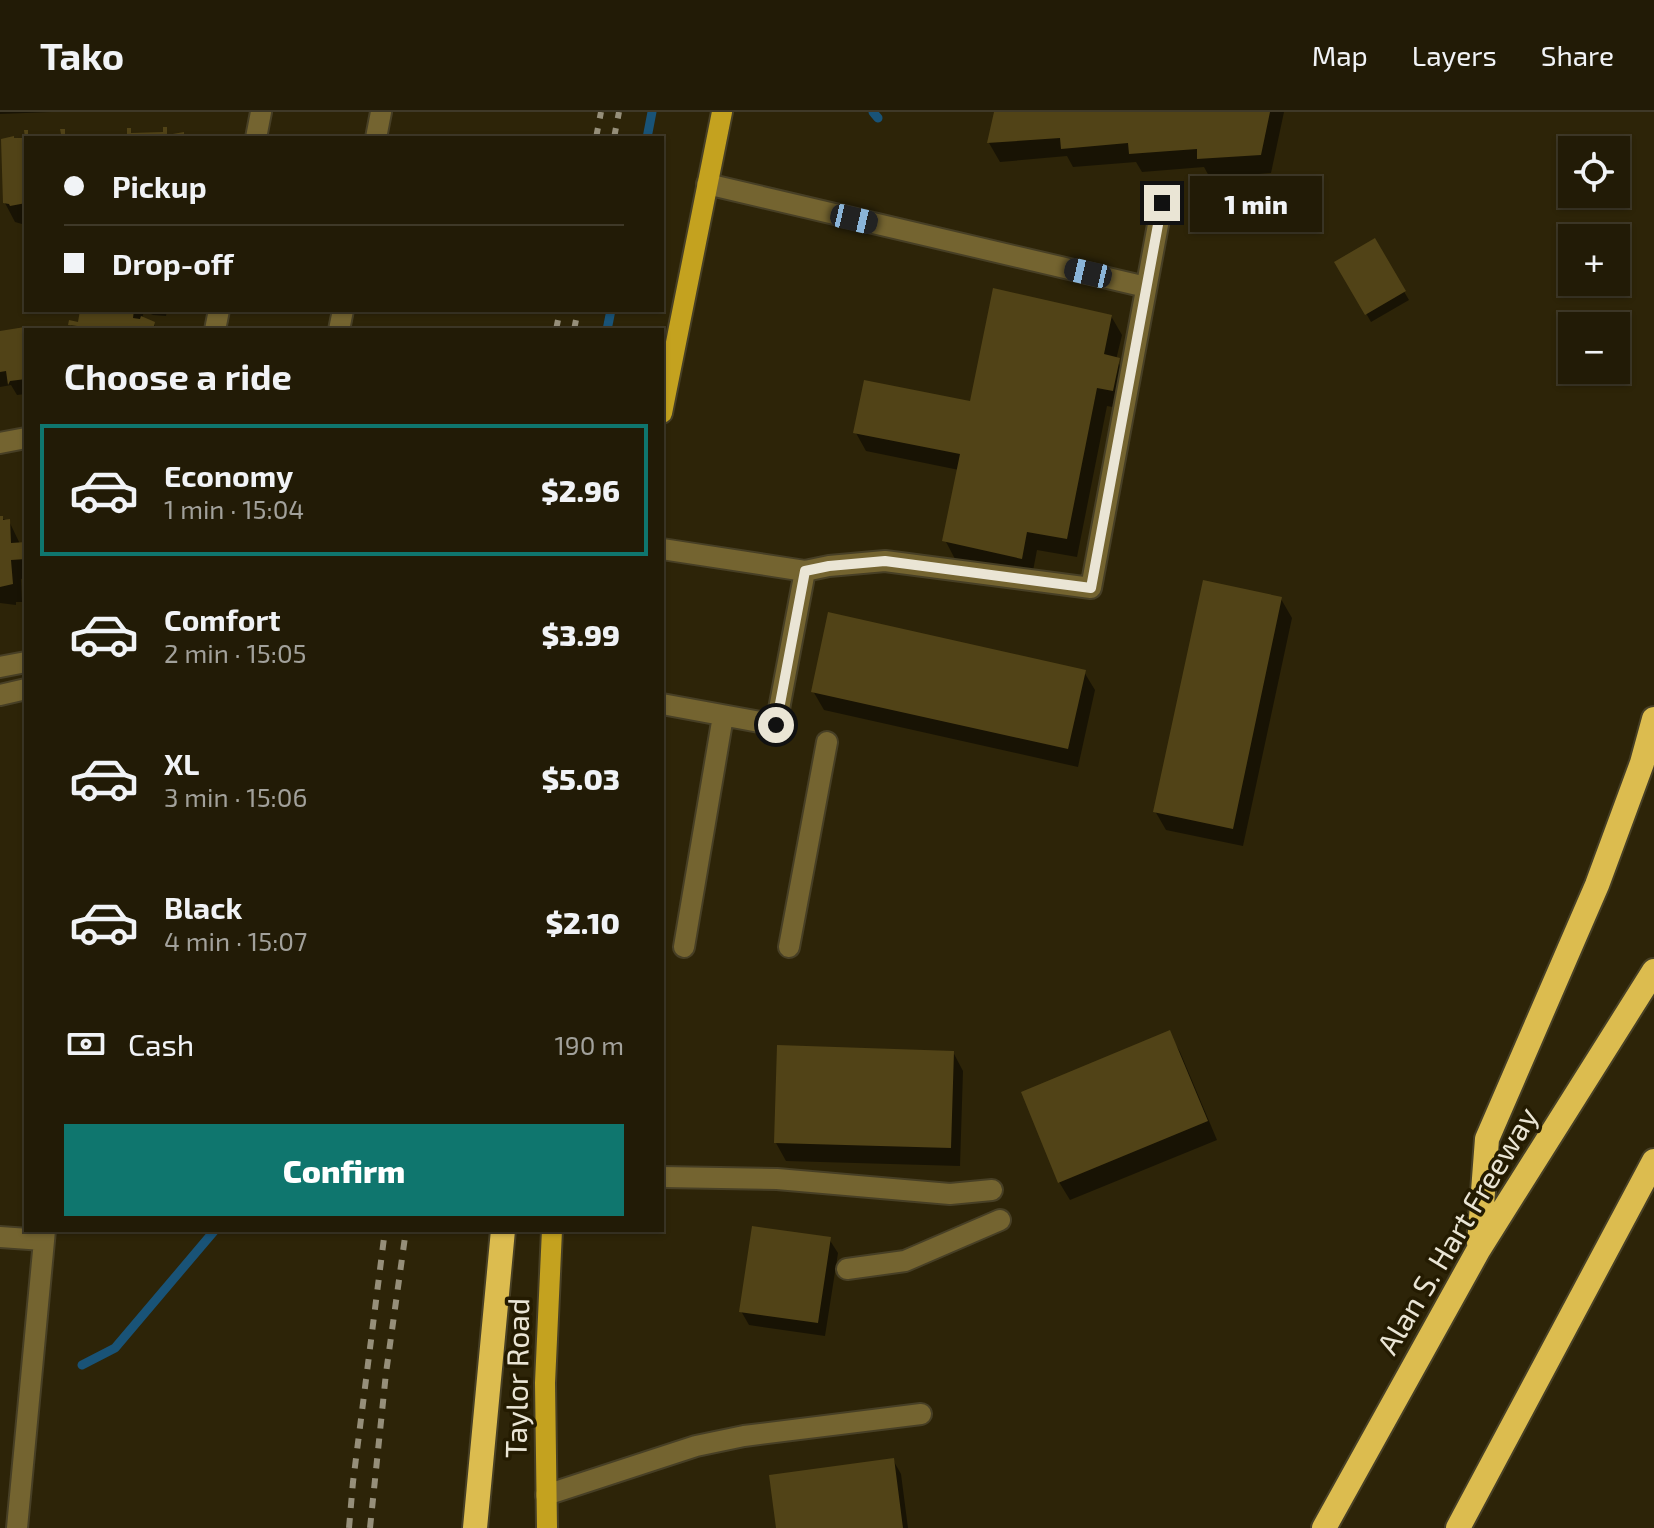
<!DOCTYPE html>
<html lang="en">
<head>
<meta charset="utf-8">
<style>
  :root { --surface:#221b06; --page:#2a2410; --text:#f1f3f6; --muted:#a2a19b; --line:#3f3928; --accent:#0f766e }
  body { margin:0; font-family:"Exo 2",sans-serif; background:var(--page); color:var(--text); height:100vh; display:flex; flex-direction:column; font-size:30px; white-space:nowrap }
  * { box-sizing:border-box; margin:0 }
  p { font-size:26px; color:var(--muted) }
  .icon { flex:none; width:44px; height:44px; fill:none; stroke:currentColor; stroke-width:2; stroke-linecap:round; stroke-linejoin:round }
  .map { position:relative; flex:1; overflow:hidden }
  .panel { position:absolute; left:24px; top:216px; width:640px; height:904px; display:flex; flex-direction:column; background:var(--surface); border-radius:0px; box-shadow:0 2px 6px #0004,0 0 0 2px var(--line) }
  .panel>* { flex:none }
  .guide { position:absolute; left:24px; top:24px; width:640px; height:176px; border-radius:0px; box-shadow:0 2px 6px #0004,0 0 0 2px var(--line); display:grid; align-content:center; height:176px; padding:0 40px; background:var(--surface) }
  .fabs { position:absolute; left:1558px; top:24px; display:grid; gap:16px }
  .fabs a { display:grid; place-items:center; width:72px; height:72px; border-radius:0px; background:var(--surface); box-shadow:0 2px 6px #0004,0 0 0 2px var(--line); font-size:40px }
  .end { position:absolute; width:36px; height:36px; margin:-18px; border:10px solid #eae5d5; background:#111; box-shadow:0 0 0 4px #111 }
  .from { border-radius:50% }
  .bubble { position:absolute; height:56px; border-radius:0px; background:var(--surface); box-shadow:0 2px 6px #0004,0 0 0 2px var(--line); font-size:26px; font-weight:800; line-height:56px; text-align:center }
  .car { position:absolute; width:24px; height:48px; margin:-24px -12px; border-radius:10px; box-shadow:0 0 6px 2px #0007; background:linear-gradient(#222 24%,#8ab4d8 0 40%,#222 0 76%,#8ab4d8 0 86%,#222 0) }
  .guide b { display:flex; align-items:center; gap:28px; height:76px; font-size:30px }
  .guide b+b { border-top:2px solid var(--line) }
  .guide i { width:20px; height:20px; background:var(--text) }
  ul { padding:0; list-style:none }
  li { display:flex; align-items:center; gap:24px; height:132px; margin:0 16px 12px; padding:0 24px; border:4px solid transparent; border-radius:0px }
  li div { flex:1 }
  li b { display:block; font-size:30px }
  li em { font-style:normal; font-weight:800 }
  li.selected { border-color:var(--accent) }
  li>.icon { width:72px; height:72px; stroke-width:1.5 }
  h2 { padding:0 40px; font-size:36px; line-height:96px }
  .pay { display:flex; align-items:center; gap:20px; height:88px; padding:0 40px; font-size:30px }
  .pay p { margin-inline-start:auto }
  .primary-button { display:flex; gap:16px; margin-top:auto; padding:16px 40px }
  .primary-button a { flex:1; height:92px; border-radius:0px; background:var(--accent); color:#fff; font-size:32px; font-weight:800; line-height:92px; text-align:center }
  header { display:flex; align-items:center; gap:48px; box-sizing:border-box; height:112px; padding:0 40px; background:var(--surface); border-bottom:2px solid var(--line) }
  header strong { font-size:38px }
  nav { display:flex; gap:44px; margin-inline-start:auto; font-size:28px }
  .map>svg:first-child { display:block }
  .shadow { fill:#0007 }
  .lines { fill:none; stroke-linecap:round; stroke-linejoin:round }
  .stream { stroke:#195377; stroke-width:9 }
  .building { fill:#514317 }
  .minor-casing { stroke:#473f25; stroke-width:24 }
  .major-casing { stroke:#473f25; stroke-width:24 }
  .highway-casing { stroke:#473f25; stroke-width:28 }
  .minor { stroke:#746430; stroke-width:20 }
  .major { stroke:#c4a21f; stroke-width:20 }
  .highway { stroke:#dcbc4f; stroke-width:24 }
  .rail { stroke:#968f7a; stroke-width:6; stroke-dasharray:10 10; stroke-linecap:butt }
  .route { stroke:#eae5d5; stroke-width:10 }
  .labels { text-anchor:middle; stroke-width:7; stroke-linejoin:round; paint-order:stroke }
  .street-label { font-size:30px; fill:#eae5d5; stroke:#241b01 }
</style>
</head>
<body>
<header>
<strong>Tako</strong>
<nav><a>Map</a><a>Layers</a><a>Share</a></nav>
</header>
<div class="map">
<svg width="1654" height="1416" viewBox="0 0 1654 1416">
  <rect width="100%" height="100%" fill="#2d2408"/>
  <!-- shadow -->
  <path class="shadow" d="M0,0H51L0,2Z
    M996,0H1284L1271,61L1210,66L1204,55L1142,60L1136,50L1073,55L1067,44L1000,50L989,31Z
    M14,28H26V112H22L15,110L5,91Z
    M1374,129L1409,188L1371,210L1337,151Z
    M82,198H167L166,204L153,203L144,199L142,207L154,212L157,218H74L71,213L79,212Z
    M1111,204L1122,223L1116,248L1129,267L1123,297L1107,294L1077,445L1037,438L1032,464L955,447L945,428L959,358L866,339L856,321L972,291Z
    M30,216L32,218H26V282L17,283L11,273L0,275V222Z
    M0,406L9,409L20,432H26V466L21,467L22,490H16V493L0,491Z
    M1281,487L1292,506L1243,734L1166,718L1155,699Z
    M1084,560L1095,578L1078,655L824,598L813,579Z
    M1169,921L1180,940L1217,1028L1070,1088L1059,1070Z
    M953,940L963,959L960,1054L786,1049L776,1031Z
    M829,1127L838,1141L825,1224L749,1213L741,1199Z
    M893,1348L901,1362L908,1416H778Z"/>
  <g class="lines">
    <!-- stream -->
    <path class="stream" d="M873,0L878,6
      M647,26L652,0
      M607,218L611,198
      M82,1253L115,1236L215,1118"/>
  </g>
  <!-- building -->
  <path class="building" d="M994,0H1270L1261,43L1197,47V37L1129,42L1128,31L1061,37L1060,26L987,31Z
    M163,15H167V23L184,20V23L191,22V26H127V16H131V21L163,20Z
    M60,17H65V26H26V91L10,94L9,92L3,91L1,27L14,24V26H25L24,18H28V23L61,22Z
    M1375,126L1406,179L1365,203L1334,150Z
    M993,176L1112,203L1104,242L1120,246L1113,279L1097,276L1067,427L1027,420L1022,447L942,429L960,342L853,321L864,268L970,289Z
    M80,198H134L133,206L140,207L141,204L155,210L153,218H76L77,214L68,213L69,208L78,210Z
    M31,214L32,218H26V267L10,269L8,273L6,259L0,260V219Z
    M0,404H3V408L10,407L11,431L26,430V447L11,448L13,472L0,475Z
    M1203,468L1282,485L1233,717L1153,700Z
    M828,500L1086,558L1068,637L811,580Z
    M1170,918L1208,1009L1058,1071L1021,980Z
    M777,933L954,939L951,1036L774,1031Z
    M752,1114L831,1125L818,1211L739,1200Z
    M894,1346L903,1416H776L769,1363Z"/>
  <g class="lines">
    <defs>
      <path id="minor" d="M256,26L261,0
        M376,26L381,0
        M707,72L1146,175
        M215,218L219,198
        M339,218L343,198
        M0,331L26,326
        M662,437L805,459L829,454L885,449L1091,476L1162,91
        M0,555L26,550
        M0,583L26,577
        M662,592L776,613L805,459
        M684,835L723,604
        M789,835L827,630
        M662,1065L777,1067L950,1082L992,1078
        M0,1125L43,1128
        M847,1157L905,1149L1000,1108
        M546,1383L696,1334L744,1324L921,1302
        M17,1416L45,1118"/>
      <path id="major" d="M662,301L722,0
        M547,1416L545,1271L552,1118"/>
      <path id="highway" d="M1479,1132L1487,1027L1597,773L1642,651L1654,607
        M475,1416L503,1118
        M1324,1416L1479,1137L1654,859
        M1458,1416L1654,1049"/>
    </defs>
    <!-- minor casing -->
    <use href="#minor" class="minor-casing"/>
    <!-- major casing -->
    <use href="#major" class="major-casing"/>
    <!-- highway casing -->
    <use href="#highway" class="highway-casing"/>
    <!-- minor -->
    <use href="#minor" class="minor"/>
    <!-- major -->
    <use href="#major" class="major"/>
    <!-- highway -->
    <use href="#highway" class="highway"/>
    <!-- rail -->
    <path class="rail" d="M596,26L601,0
      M614,26L619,0
      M556,218L560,198
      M574,218L578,198
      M349,1416L353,1370L385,1118
      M370,1416L386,1261L406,1118"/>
  </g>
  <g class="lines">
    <!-- route -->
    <path class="route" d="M776,613L805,459L829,454L885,449L1091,476L1162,91"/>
  </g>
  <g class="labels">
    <!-- street labels -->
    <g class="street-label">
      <text transform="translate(1458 1119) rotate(-59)" y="10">Alan S. Hart Freeway</text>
      <text transform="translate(518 1266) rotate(-89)" y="10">Taylor Road</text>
    </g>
  </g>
</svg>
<div class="fabs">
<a><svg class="icon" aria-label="locate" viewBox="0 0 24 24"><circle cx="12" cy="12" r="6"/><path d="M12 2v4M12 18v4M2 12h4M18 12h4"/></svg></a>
<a>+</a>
<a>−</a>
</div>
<i class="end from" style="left:776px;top:613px"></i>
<i class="end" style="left:1162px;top:91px"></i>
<div class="bubble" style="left:1190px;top:64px;width:132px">1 min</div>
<i class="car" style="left:854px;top:107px;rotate:103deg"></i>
<i class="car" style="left:1088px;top:161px;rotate:283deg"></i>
<div class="guide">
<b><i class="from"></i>Pickup</b>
<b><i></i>Drop-off</b>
</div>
<section class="panel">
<h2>Choose a ride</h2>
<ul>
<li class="selected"><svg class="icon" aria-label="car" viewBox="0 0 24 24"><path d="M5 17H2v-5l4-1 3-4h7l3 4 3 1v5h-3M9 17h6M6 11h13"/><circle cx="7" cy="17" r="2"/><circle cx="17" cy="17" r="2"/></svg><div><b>Economy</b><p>1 min · 15:04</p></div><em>$2.96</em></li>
<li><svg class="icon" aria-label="car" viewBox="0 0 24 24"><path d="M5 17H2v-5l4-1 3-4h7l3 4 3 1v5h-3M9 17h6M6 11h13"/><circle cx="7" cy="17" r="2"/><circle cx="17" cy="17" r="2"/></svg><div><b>Comfort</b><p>2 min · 15:05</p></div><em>$3.99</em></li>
<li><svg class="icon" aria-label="car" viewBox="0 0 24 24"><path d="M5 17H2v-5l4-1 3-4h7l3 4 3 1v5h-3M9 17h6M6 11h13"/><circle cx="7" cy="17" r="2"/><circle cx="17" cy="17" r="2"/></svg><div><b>XL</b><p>3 min · 15:06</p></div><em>$5.03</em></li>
<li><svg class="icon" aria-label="car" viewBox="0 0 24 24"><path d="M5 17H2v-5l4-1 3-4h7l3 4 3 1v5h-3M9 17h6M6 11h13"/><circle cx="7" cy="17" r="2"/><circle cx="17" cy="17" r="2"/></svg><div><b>Black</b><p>4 min · 15:07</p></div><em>$2.10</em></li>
</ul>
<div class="pay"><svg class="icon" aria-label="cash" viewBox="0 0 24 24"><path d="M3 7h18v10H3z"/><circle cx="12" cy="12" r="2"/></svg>Cash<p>190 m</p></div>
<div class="primary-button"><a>Confirm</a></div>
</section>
</div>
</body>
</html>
